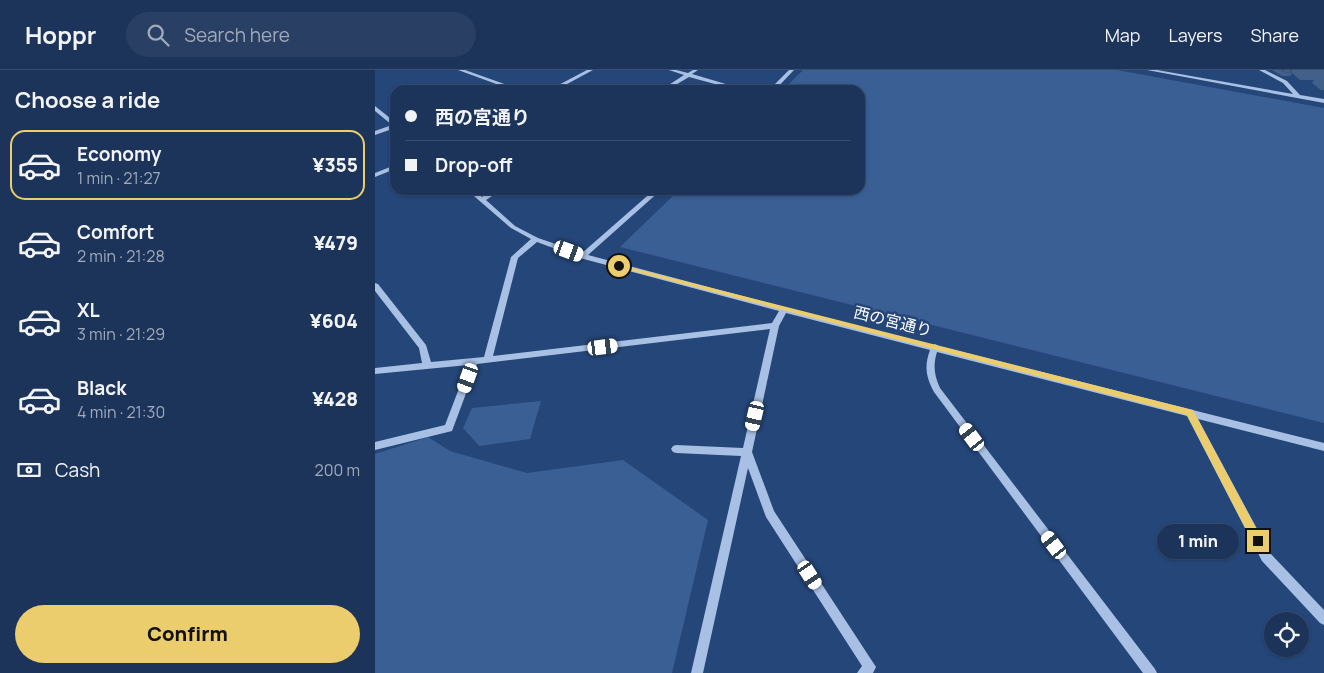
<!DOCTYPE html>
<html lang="en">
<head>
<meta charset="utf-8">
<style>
  :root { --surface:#1c345a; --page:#293f63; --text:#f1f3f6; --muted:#a0aabb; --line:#3a4f70; --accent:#eccd6d }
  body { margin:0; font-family:Manrope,"Noto Sans JP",sans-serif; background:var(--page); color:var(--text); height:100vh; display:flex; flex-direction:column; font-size:19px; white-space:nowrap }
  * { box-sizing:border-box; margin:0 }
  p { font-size:16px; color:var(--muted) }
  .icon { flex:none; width:28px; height:28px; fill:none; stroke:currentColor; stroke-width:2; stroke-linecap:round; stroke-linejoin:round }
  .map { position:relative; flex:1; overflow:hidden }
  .drawer { display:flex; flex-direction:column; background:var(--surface); width:375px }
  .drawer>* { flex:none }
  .banner { position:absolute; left:15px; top:15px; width:475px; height:110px; border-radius:15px; box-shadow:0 1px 4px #0004,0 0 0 1px var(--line); display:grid; align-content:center; height:110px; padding:0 15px; background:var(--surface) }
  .controls { position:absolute; left:889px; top:542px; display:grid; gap:10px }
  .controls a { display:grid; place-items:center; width:45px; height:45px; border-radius:50%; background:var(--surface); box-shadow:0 1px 4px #0004,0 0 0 1px var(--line); font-size:25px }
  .end { position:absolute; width:22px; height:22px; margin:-11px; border:6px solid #eccd6d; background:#111; box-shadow:0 0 0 2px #111 }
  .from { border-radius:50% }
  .bubble { position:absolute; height:35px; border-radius:18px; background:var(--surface); box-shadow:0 1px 4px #0004,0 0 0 1px var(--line); font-size:16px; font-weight:800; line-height:35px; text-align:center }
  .car { position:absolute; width:15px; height:30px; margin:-15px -8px; border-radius:6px; box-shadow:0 0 4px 1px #0007; background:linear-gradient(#fff 24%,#345 0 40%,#fff 0 76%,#345 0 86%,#fff 0) }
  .banner b { display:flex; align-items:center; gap:18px; height:48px; font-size:19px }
  .banner b+b { border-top:1px solid var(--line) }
  .banner i { width:12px; height:12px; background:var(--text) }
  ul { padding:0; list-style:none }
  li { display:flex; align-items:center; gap:15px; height:70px; margin:0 10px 8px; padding:0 5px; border:2px solid transparent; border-radius:15px }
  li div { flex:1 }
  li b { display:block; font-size:19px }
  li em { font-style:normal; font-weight:800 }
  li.active { border-color:var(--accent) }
  li>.icon { width:45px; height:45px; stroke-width:1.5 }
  h2 { padding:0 15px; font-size:22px; line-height:60px }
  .pay { display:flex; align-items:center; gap:12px; height:55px; padding:0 15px; font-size:19px }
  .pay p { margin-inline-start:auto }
  .primary-button { display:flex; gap:10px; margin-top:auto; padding:10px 15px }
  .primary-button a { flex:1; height:58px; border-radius:30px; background:var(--accent); color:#111; font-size:20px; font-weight:800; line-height:58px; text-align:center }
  header { display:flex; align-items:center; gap:30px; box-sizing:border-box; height:70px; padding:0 25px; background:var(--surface); border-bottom:1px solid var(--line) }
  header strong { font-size:24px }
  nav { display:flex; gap:28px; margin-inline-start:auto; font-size:18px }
  .search { width:350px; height:45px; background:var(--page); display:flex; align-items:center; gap:12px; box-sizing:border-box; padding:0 18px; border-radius:28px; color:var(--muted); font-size:19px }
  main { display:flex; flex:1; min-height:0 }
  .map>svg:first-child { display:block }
  .green { fill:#395f95 }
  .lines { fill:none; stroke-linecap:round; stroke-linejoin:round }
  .minor { fill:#a7c0e3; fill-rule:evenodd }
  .wall { fill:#43608b }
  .building { fill:#4e70a2; stroke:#374e71 }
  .route { fill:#eccd6d }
  .labels { text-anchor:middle; stroke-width:5; stroke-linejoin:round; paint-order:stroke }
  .street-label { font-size:16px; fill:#fff; stroke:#254678 }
</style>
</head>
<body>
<header>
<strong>Hoppr</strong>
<div class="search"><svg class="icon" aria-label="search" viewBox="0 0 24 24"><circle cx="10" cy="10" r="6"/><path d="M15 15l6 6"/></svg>Search here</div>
<nav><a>Map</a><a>Layers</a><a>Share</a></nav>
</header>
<main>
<section class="drawer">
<h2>Choose a ride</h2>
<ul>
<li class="active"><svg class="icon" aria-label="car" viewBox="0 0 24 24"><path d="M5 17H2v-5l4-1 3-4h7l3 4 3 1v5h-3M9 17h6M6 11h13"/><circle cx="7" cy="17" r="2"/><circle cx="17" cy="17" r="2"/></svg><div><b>Economy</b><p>1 min · 21:27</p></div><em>¥355</em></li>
<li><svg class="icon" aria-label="car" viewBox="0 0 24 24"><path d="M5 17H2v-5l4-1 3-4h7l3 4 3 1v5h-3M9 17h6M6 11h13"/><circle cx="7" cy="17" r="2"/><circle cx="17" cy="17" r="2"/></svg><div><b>Comfort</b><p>2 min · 21:28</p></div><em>¥479</em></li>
<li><svg class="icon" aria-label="car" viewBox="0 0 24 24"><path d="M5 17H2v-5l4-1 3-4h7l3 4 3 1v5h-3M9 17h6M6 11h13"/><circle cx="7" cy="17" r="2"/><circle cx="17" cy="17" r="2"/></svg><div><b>XL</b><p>3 min · 21:29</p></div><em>¥604</em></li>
<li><svg class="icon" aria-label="car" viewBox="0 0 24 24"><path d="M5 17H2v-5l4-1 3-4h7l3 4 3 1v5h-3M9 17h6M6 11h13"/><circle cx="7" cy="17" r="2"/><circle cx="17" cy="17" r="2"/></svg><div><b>Black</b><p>4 min · 21:30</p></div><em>¥428</em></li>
</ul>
<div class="pay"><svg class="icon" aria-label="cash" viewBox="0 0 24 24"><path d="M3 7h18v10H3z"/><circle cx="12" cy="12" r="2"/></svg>Cash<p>200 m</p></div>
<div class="primary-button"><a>Confirm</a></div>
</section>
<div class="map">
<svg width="949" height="603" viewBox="0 0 949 603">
  <rect width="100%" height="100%" fill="#254678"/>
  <!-- green -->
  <path class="green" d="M428,0H742L949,38V353L245,177L304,120H485V20H408Z
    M166,331L155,369L104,376L88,358L97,338Z
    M53,367L75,381L152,403L248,390L333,450L297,603H0V384Z"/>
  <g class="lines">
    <!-- minor -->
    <path class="minor" d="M83,0H90L146,20H138Z
      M212,0H218L181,20H174Z
      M294,0H301L313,3L318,0H323L317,4L371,20H362L314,7L292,20H286L309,5Z
      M414,0H419L400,20H394Z
      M772,0H782L918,24L908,13L884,0H890L912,11L925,25L949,29V33Z
      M0,36L20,52V58L0,65V61L17,55L0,41Z
      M20,95V99L0,107V103Z
      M92,120H99L107,127L118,120H126L111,130L140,156L163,168L207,183L279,120H286L213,185L409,237L558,275L560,274L564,276L949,373V381L823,349L895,483L949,540V555L945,553L887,491L812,346L562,282C558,295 559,305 565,318L780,599L782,603H768L559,322C551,307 549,296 555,280L411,243L404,256L377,382L399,441L501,597L498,603H482L487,596L391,447L373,398L328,603H316L366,386L301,383L298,382L296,379L298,376L301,375L368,378L395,259L102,294L77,361L0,380V372L70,355L93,295L0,304V298L47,293L44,278L0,221V213L3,214L51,275L56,292L109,287L136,187L156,169L136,158ZM162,172L205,188L404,241L397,253L118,286L143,188Z"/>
  </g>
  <!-- wall -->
  <path class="wall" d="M897,0H949V20H946L937,13L939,10H925L917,3L915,6H907Z"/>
  <!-- building -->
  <path class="building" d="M906,0H914L917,2H909Z"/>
  <!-- route -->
  <path class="route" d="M242,194L818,340L888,471L886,475H879L812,345L242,197Z"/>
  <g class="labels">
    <!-- street labels -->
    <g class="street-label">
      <text transform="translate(518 251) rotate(14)" y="6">西の宮通り</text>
    </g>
  </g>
</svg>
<div class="controls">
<a><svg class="icon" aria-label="locate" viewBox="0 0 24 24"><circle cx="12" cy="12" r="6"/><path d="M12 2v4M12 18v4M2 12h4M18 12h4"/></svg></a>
</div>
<i class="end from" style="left:244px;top:196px"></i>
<i class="end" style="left:883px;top:471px"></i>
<div class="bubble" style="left:782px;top:454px;width:82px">1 min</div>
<i class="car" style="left:194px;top:181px;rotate:110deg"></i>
<i class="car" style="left:228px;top:277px;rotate:83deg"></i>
<i class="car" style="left:93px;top:308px;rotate:200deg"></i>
<i class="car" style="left:380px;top:346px;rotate:193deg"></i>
<i class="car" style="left:597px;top:367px;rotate:323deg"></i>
<i class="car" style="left:679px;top:475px;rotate:323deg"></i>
<i class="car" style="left:435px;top:505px;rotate:147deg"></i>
<div class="banner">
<b><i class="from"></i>西の宮通り</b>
<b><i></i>Drop-off</b>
</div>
</div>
</main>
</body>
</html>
